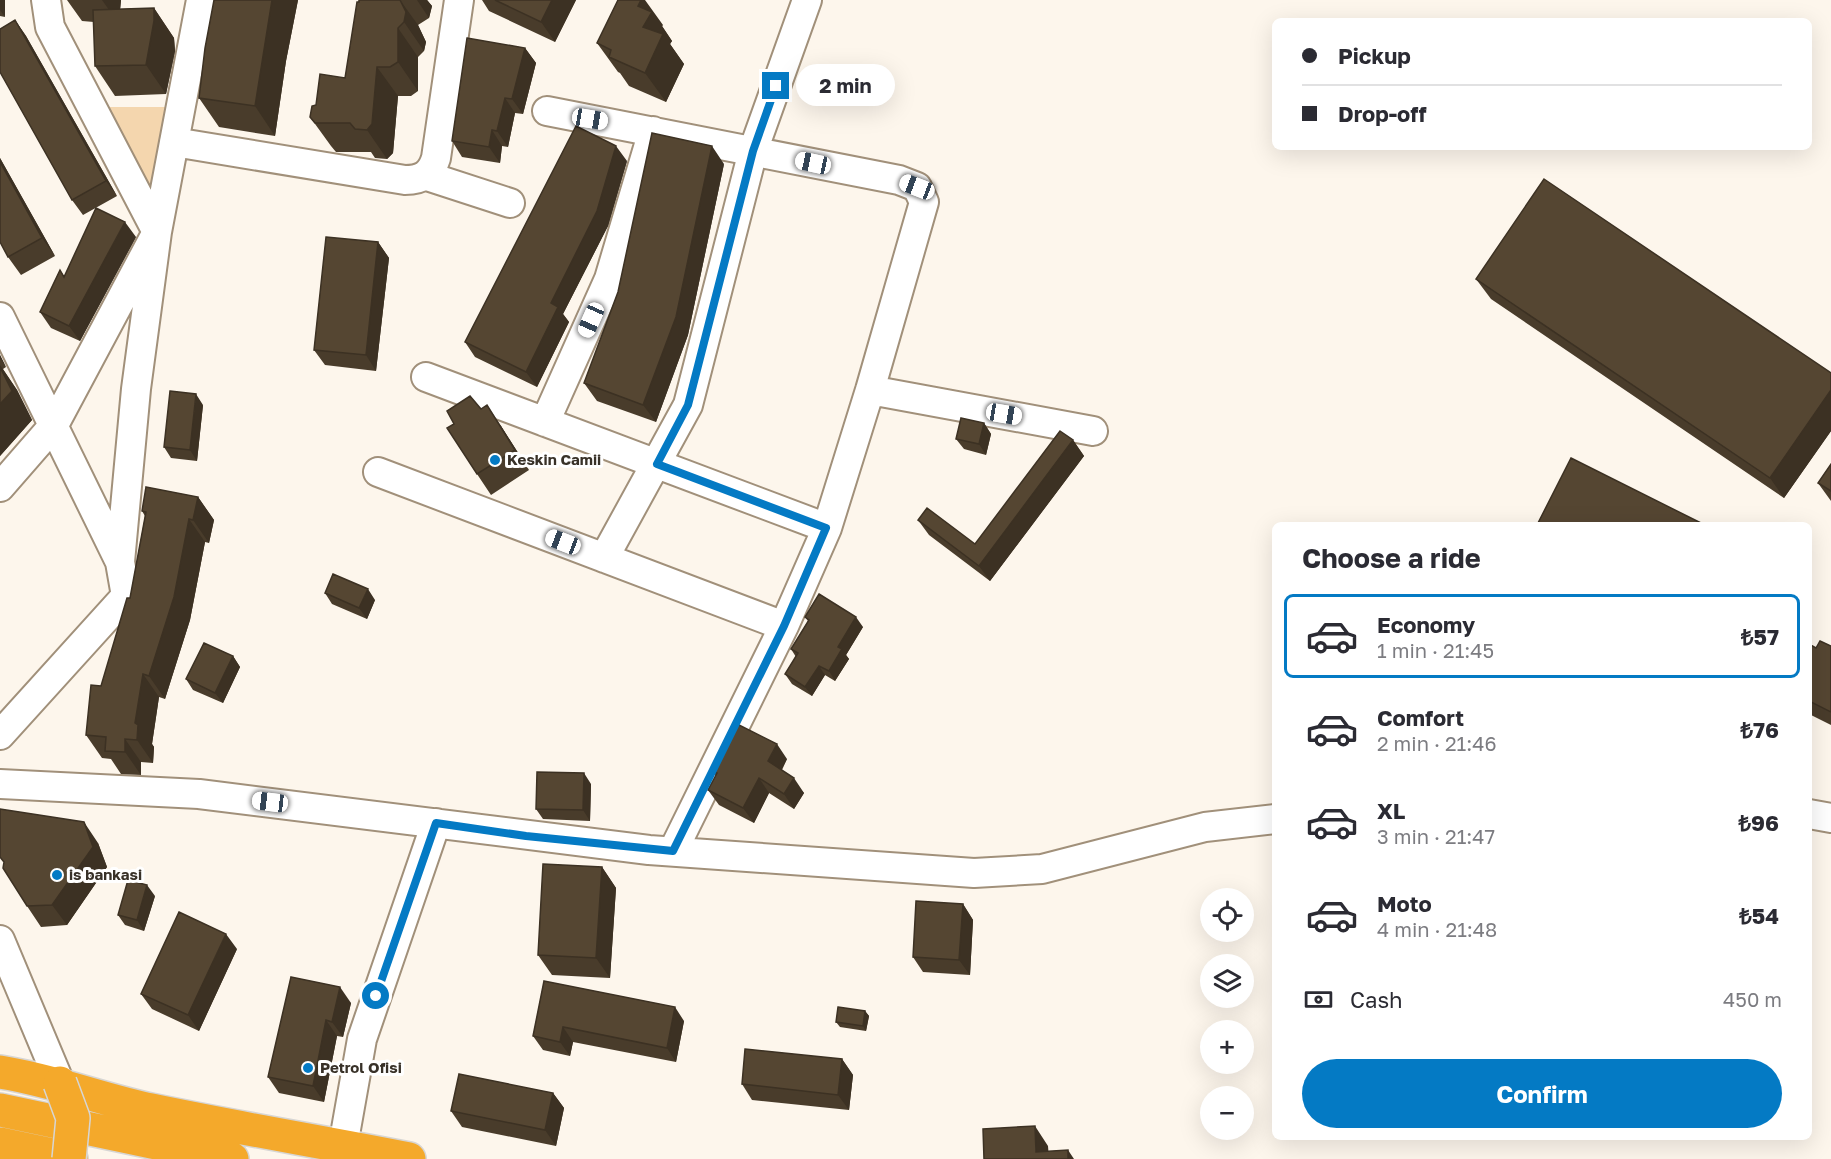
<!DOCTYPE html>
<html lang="en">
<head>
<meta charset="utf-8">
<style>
  :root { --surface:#fff; --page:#f2f2f3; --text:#2b2b33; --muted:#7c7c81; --line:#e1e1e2; --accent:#047ac4 }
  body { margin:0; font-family:"Golos Text",sans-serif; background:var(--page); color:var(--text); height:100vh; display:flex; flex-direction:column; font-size:22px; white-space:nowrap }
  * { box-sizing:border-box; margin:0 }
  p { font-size:20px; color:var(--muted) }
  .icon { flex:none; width:33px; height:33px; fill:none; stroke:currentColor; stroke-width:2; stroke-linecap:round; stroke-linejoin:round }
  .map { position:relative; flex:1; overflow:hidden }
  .side { position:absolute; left:1272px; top:522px; width:540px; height:618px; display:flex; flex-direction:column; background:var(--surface); border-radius:9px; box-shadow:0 6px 24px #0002 }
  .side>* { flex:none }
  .top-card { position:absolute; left:1272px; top:18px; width:540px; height:132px; border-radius:9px; box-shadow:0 6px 24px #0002; display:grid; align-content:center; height:132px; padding:0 30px; background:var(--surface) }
  .tools { position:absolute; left:1200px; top:888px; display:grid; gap:12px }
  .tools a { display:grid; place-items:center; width:54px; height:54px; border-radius:50%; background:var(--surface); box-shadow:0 6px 24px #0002; font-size:30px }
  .end { position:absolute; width:27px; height:27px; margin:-14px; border:8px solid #047ac4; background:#fff; box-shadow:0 0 0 3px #fff }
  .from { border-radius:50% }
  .bubble { position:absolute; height:42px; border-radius:21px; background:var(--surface); box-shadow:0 6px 24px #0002; font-size:20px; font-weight:700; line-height:42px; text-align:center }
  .car { position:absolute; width:18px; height:36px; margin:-18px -9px; border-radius:8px; box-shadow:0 0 4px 2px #0007; background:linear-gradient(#fff 24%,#345 0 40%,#fff 0 76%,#345 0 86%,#fff 0) }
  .top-card b { display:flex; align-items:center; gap:21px; height:57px; font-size:22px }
  .top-card b+b { border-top:2px solid var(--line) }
  .top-card i { width:15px; height:15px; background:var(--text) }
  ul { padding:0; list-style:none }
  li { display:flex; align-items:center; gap:18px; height:84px; margin:0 12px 9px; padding:0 18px; border:3px solid transparent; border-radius:9px }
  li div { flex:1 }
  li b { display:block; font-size:22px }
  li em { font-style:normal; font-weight:700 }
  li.on { border-color:var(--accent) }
  li>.icon { width:54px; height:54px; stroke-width:1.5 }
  h2 { padding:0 30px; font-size:27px; line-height:72px }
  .pay { display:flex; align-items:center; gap:15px; height:66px; padding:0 30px; font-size:22px }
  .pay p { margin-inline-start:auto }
  .cta { display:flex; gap:12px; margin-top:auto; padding:12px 30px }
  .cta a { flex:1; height:69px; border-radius:36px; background:var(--accent); color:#fff; font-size:24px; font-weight:700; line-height:69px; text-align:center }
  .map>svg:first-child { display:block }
  .green { fill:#f4d6ae }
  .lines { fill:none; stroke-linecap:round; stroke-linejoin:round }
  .minor-casing { stroke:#a1907a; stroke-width:32 }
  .highway-casing { stroke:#d7d6d4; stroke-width:36 }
  .minor { stroke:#fff; stroke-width:28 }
  .highway { stroke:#f4a92b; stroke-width:33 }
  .highway-bridge-casing { stroke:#d7d6d4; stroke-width:36; stroke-linecap:butt }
  .highway-bridge { stroke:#f4a92b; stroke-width:33 }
  .wall { fill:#493c2b }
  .shaded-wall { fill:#3c3123 }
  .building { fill:#554632; stroke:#3c3123; stroke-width:1.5 }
  .route { stroke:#047ac4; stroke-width:8 }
  .poi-dot { fill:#047ac4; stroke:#fff; stroke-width:2 }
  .labels { text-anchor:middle; stroke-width:6; stroke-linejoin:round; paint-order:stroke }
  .poi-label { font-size:15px; font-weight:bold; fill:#383128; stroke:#fff; text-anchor:start }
</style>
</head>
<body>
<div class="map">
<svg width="1831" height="1159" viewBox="0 0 1831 1159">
  <rect width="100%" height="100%" fill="#fdf6ec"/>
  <!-- green -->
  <path class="green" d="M101,107H178L157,206Z"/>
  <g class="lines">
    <defs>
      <path id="minor" d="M547,111L899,180L917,187L924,202L870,390L827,528L784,626L673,851
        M174,142L405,180C421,180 431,175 436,158L459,0
        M427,176L510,203
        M0,317L120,562L126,596L0,735
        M426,377L827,528
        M870,390L1093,431
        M545,422L609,279L653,131
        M378,472L784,626
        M0,487L54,425L157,232L50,27L46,0
        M604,558L688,405L753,151L807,0
        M120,562L136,389L157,232L201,0
        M0,784L199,794L649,850L974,873L1042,869L1205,827L1275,819
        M1809,814L1831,818
        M0,940L60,1083
        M343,1146L362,1039L436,823"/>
      <path id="highway" d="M0,1072C52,1080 100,1099 151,1110C237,1128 323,1142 409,1159
        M0,1110L232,1159
        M0,1144L71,1159"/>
    </defs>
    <!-- minor casing -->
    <use href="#minor" class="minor-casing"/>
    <!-- highway casing -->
    <use href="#highway" class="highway-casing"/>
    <!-- minor -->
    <use href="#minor" class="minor"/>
    <!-- highway -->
    <use href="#highway" class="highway"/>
    <defs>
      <path id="highway-bridge" d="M60,1083L73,1118L69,1159"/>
    </defs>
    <!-- highway-bridge casing -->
    <use href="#highway-bridge" class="highway-bridge-casing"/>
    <!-- highway-bridge -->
    <use href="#highway-bridge" class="highway-bridge"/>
  </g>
  <!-- wall -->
  <path class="wall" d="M0,0L5,17L0,16Z
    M67,0H121L120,9L154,8L174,38L175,51L166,94L115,96L95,66L94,22L82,21Z
    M214,0H298L286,61L275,136L219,127L199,98Z
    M359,0H427L432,6L429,18L418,25L426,42L424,51L418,57V91L411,96H398L393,153L387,159L375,158L371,152H336L331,146L310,117L316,105L345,78Z
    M482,0H576L555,42L489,11Z
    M15,20L26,36L117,196L83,215L72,200Z
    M663,25L662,26L672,41L670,44L684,64L666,102L629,86L620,73L618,72L597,43Z
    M525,48L536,63L523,114L515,113L508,147L502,146L500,163L462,157L452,141Z
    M0,158L55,256L21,275L8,257Z
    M627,161L608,226L563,314L569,322L537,387L475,357L465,342Z
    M724,164L688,335L656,422L597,401L584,383Z
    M136,237L80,341L51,328L40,312L60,270L64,276Z
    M378,242L389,258L376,371L325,365L314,350Z
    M1476,279L1831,373V431L1784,498L1491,299Z
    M0,355L6,367L3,369L17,390L32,420L0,456Z
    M203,405L197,461L171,458L164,447Z
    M481,409L501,426L529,470L491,495L477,474L454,424Z
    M984,423L991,434L986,455L964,449L956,439Z
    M1073,440L1084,456L990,581L929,535L918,520L975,544Z
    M1831,464V501L1818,483Z
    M198,497L214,520L209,543L205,542L190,620L165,699L159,697L152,744L154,747L153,763L141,762V775L121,774L111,759L102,758L86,735L101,686L130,598L145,516L142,511Z
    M325,593L375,600L367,619L332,604Z
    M805,617L863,627L846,655L849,659L835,681L825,675L812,696L792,684L785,674L796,657L791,649L808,621Z
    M1809,644L1816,648L1831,646V725L1809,714Z
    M233,656L240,667L223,703L193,690L186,679Z
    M787,759L782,770L804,793L794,809L769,793L754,823L719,805L708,790L716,776L713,771Z
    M591,784L590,821L543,819L536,809Z
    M98,843L107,867L67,925L41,927L27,906Z
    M602,867L616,888L610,978L552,975L538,955Z
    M155,896L144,931L125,925L118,915Z
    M963,904L973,920L970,975L923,972L913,957Z
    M237,949L199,1031L152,1009L141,994Z
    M291,977L351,1003L343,1037L337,1036L324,1102L279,1093L268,1077Z
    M544,981L684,1021L676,1062L573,1042L570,1056L543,1050L533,1036Z
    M865,1011L869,1016L866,1031L840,1027L836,1022Z
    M842,1059L853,1075L849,1110L752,1100L742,1084Z
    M553,1093L564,1108L556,1146L462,1127L451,1111Z"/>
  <!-- shaded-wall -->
  <path class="shaded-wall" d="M0,0H5V17L0,10Z
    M102,0H121L119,24Z
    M272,0H298L286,61L275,136L255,106Z
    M400,0L418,25L426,42L424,51L404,22Z
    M417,0H427L432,6L429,18Z
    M552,0H576L555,42L541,22Z
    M641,0H645L663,25L662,26L672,41L670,44L684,64L666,102L645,73L643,27L638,6Z
    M154,8L174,38L175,51L166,94L146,65Z
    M15,20L26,36L117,196L106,181Z
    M398,28L418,57V91L398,62Z
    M525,48L536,63L523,114L512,99Z
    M377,67L398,96L393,153L387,159L367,130Z
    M505,98L515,113L508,147L497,131Z
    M492,130L502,146L500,163L489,147Z
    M616,146L627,161L608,226L563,314L569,322L537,387L526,372L551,303Z
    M712,146L724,164L688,335L656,422L643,405Z
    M0,158L55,256L42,238L0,162Z
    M125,222L136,237L80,341L69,326Z
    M378,242L389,258L376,371L366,355Z
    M0,355L6,367L0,358Z
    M0,365L17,390L32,420L0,456Z
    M1831,390V431L1784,498L1770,478Z
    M196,394L203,405L197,461L190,450Z
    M487,405L501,426L529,470L515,450Z
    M984,423L991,434L986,455L979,444Z
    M1073,440L1084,456L990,581L979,566Z
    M198,497L214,520L209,543L193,520Z
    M189,519L205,542L190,620L165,699L149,676Z
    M368,589L375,600L367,619L359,608Z
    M856,617L863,627L846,655L849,659L835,681L829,671L838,647Z
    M233,656L240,667L223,703L215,693Z
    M819,666L825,675L812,696L805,687Z
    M143,674L159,697L152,744L154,747L153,763L137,740L135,723Z
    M125,739L141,762V775L125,752Z
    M777,744L787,759L778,776L768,761Z
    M584,773L591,784L590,821L583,810Z
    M759,778L769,793L754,823L743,808Z
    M794,778L804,793L794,809L784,794Z
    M84,822L98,843L107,867L67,925L52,905Z
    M602,867L616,888L610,978L596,958Z
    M147,885L155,896L144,931L137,920Z
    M963,904L973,920L970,975L959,960Z
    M226,934L237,949L199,1031L188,1015Z
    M340,987L351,1003L343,1037L332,1022Z
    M675,1007L684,1021L676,1062L667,1048Z
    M865,1011L869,1016L866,1031L863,1026Z
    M326,1020L337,1036L324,1102L313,1086Z
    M563,1027L573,1042L570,1056L560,1042Z
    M842,1059L853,1075L849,1110L838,1095Z
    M553,1093L564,1108L556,1146L545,1130Z
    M1035,1126L1048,1146L1049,1159L1036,1152Z
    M1068,1150L1074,1159H1068Z"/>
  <!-- building -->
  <path class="building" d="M214,0H272L255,106L199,98L205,48Z
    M359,0H400L406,12L404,22L398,28V62L390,67H377L372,124L367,130L355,129L350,123H315L310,117L312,106L316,105L320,74L345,78L357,2H359Z
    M495,0H552L541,22Z
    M618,0H641L638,6L652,12L643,27L663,34L645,73L609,57L611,50L597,43Z
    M154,8V21L146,65L95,66L93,10Z
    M15,20L106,181L72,200L0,72V29Z
    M467,38L525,48L512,99L505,98L497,131L492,130L489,147L452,141Z
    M576,126L616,146L597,211L551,303L558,307L526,372L465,342Z
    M652,133L712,146L676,317L643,405L584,383L618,292Z
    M0,162L42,238L8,257L0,242Z
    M1544,179L1831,373V390L1770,478L1476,279Z
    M96,208L125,222L69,326L40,312L60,270L64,277Z
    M326,237L378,242L366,355L314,350Z
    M0,367L12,391L0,404Z
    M170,391L196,394L190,450L164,447Z
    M470,396L481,409L487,405L515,450L477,474L447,428L454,424L447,411Z
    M961,418L984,423L979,444L956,439Z
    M1060,431L1073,440L979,566L918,520L927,508L975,544Z
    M1571,458L1705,525H1537Z
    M1831,464V491L1818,483Z
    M146,487L198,497L193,520L189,519L174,597L149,676L143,674L135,723L138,725L137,740L125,739V752L105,751L106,737L86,735L91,685L101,686L127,598H130L146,512L142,511Z
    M333,574L368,589L359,608L325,593Z
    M819,594L856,617L838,647L842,649L829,671L819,666L805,687L785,674L798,653L791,649L809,620L805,617Z
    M1820,641L1831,646V712L1809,701V644L1816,648Z
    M204,643L233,656L215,693L186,679Z
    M737,724L777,744L768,761L794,778L784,794L759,778L743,808L708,790L717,773L713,771Z
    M537,772L584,773L583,810L536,809Z
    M0,809L84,822L93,847L52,905L27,906L3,868L4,862L0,857Z
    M543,864L602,867L596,958L538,955Z
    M128,880L147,885L137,920L118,915Z
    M916,901L963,904L959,960L913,957Z
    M179,912L226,934L188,1015L141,994Z
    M291,977L340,987L332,1022L326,1020L313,1086L268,1077Z
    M544,981L675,1007L667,1048L563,1027L560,1042L533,1036Z
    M838,1007L865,1011L863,1026L836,1022Z
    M745,1049L842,1059L838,1095L742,1084Z
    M459,1074L553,1093L545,1130L451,1111Z
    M1035,1126L1036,1152L1068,1150V1159H984L983,1129Z"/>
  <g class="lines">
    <!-- route -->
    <path class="route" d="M376,996L436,823L526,836L673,851L784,626L826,528L657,464L688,405L753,151L776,86"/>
  </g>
  <!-- markers -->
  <g class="poi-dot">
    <circle cx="495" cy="460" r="6"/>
    <circle cx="57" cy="875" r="6"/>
    <circle cx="308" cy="1068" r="6"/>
  </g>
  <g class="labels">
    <!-- poi labels -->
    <g class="poi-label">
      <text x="507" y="465">Keskin Camii</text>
      <text x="69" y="880">is bankasi</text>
      <text x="320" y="1073">Petrol Ofisi</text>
    </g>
  </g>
</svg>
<div class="tools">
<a><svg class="icon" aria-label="locate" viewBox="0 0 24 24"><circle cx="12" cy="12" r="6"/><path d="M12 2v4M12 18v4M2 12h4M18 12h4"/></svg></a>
<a><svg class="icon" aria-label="layers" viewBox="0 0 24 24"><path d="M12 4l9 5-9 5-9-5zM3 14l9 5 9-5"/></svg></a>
<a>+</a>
<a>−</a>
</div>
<i class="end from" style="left:376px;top:996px"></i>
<i class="end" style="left:776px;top:86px"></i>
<div class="bubble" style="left:796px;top:64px;width:99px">2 min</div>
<i class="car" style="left:590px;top:119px;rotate:100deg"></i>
<i class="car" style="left:813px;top:163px;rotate:282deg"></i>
<i class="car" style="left:917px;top:187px;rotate:291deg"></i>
<i class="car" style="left:591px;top:320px;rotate:204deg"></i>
<i class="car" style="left:1004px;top:414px;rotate:100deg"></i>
<i class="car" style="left:563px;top:542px;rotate:291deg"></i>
<i class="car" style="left:270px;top:802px;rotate:277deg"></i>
<div class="top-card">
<b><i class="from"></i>Pickup</b>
<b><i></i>Drop-off</b>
</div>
<section class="side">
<h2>Choose a ride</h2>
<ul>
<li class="on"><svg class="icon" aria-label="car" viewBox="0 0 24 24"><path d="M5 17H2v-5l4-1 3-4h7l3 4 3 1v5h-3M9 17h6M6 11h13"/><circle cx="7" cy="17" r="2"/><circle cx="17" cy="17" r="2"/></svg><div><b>Economy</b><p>1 min · 21:45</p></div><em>₺57</em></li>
<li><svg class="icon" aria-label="car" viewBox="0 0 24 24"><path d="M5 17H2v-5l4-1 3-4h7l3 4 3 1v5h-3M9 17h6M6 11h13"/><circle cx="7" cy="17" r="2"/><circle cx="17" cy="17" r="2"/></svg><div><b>Comfort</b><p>2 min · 21:46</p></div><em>₺76</em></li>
<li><svg class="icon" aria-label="car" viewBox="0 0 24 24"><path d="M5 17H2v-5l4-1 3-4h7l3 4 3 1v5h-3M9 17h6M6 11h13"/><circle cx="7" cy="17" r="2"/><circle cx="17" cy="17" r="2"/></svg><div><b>XL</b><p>3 min · 21:47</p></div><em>₺96</em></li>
<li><svg class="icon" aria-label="car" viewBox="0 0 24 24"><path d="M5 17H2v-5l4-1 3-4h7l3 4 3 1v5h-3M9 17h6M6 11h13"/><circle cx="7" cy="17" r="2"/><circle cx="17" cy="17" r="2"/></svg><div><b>Moto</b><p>4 min · 21:48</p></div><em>₺54</em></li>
</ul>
<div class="pay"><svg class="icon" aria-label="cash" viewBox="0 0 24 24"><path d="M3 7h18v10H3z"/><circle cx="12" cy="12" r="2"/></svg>Cash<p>450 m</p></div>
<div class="cta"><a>Confirm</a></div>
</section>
</div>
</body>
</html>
